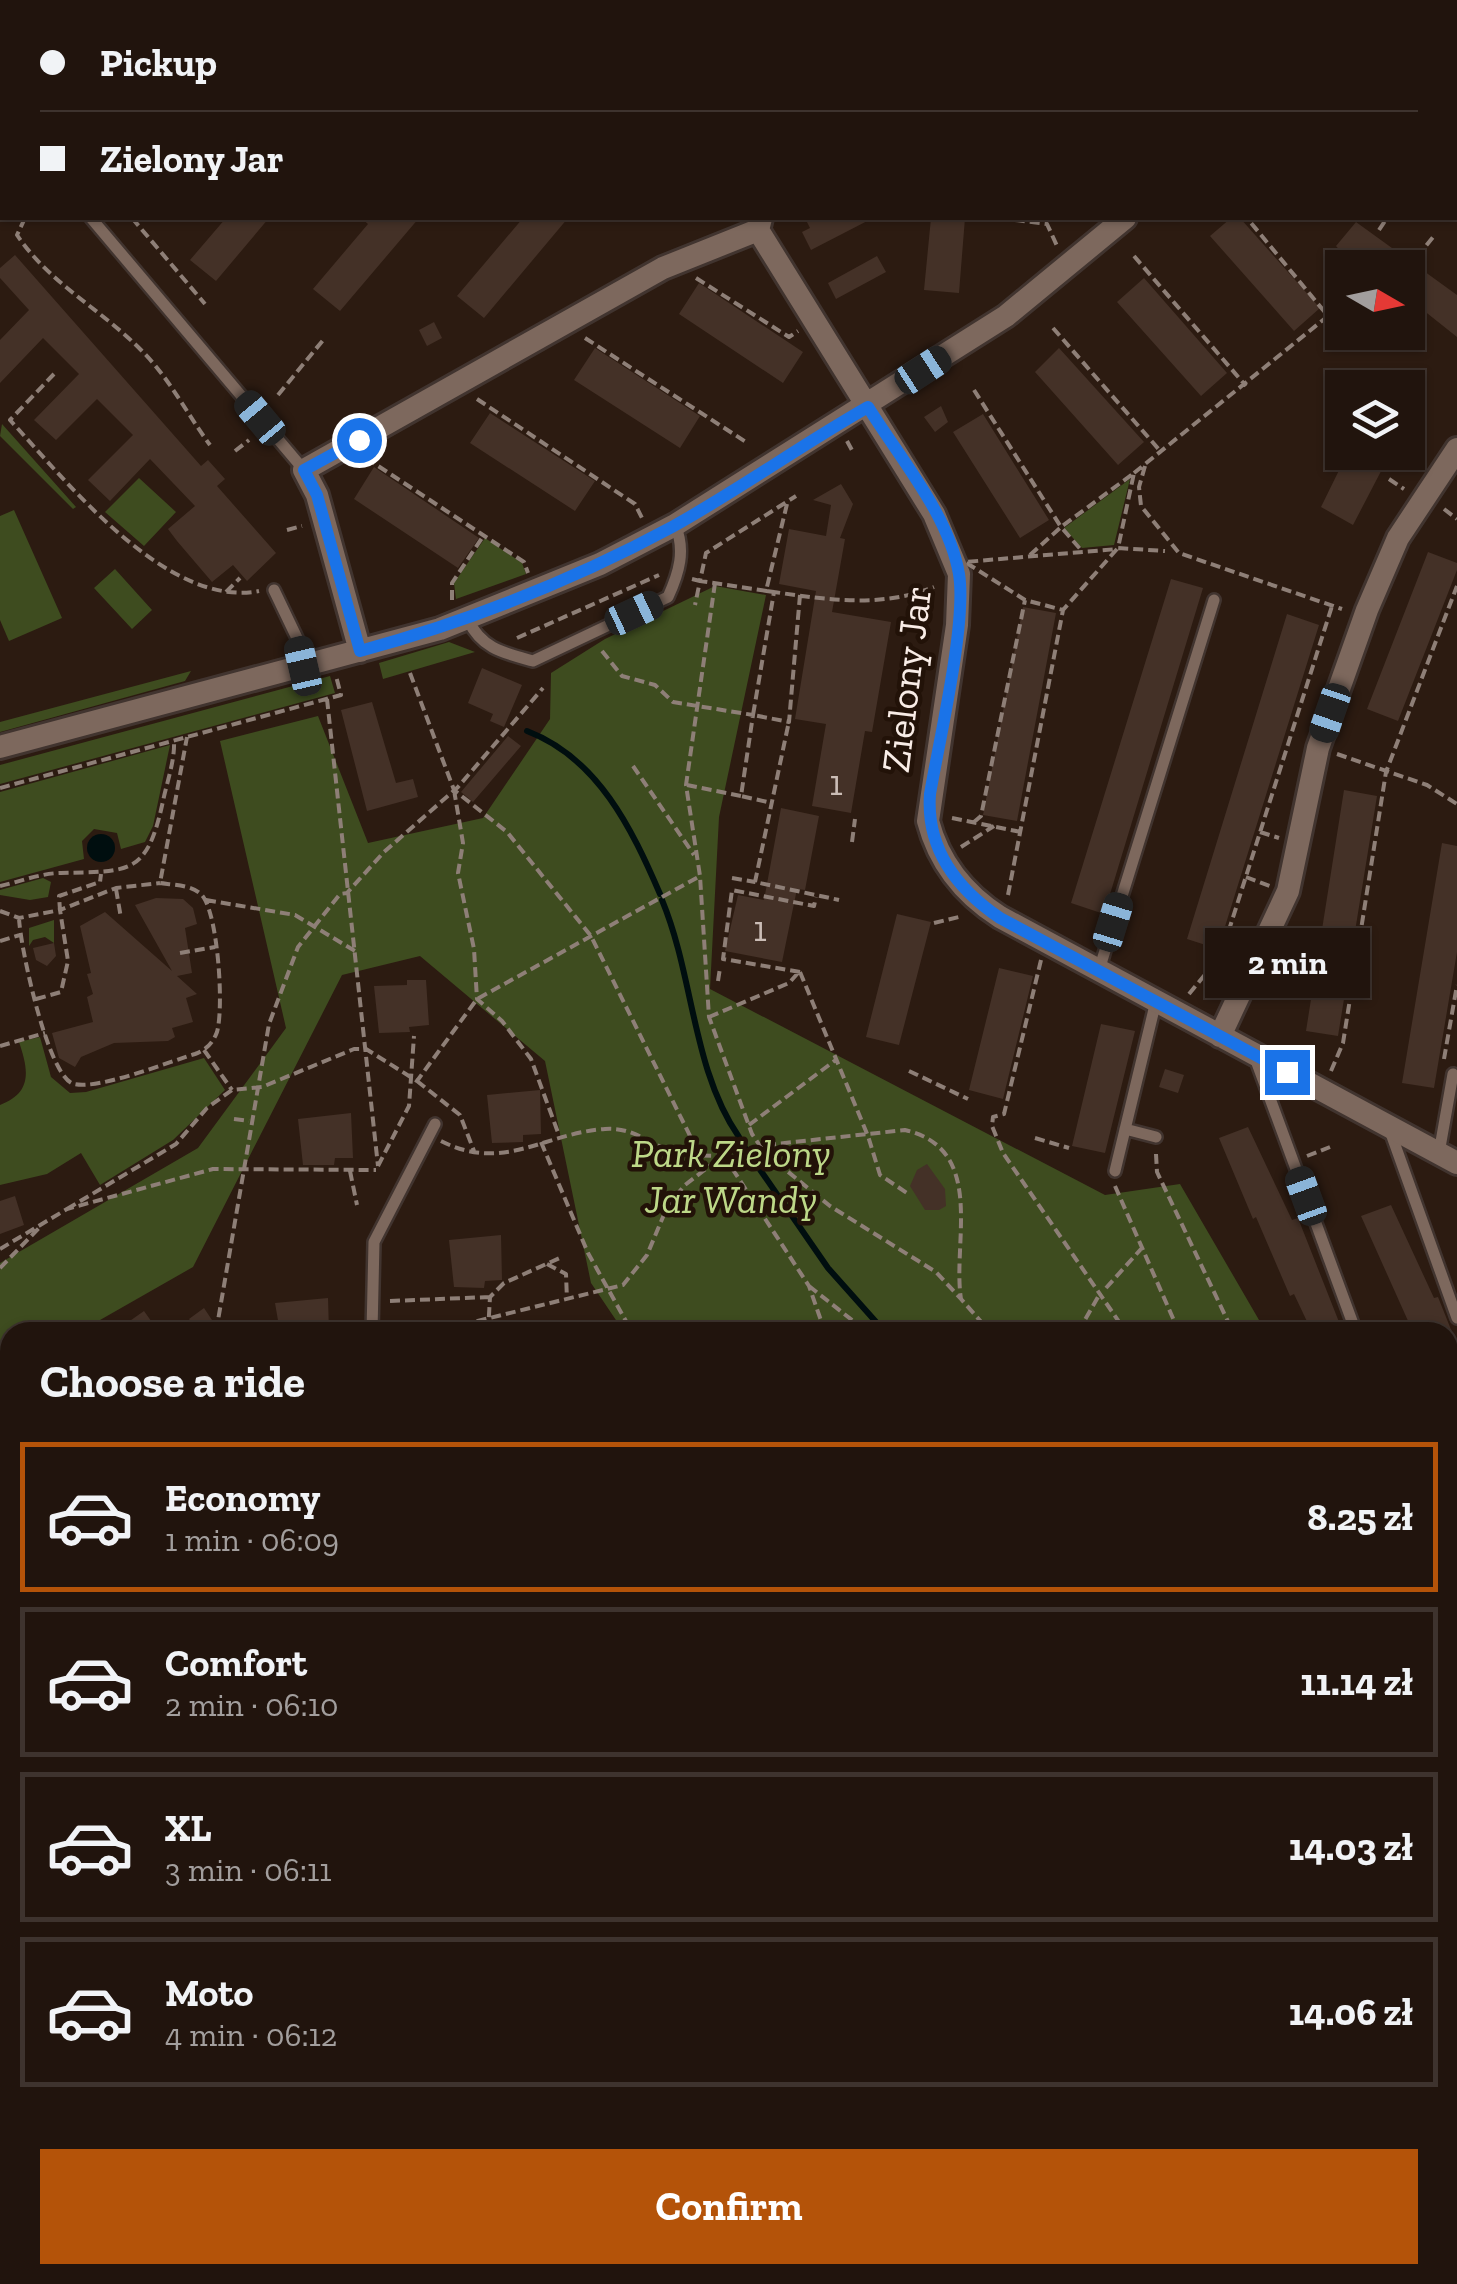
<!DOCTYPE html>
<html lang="en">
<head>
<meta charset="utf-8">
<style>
  :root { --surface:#21140d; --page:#2d211b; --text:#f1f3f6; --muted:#a29e9d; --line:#3e332e; --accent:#b45309 }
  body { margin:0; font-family:"Zilla Slab",serif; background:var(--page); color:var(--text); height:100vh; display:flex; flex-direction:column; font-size:38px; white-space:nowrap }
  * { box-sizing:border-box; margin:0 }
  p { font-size:32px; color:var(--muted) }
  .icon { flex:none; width:55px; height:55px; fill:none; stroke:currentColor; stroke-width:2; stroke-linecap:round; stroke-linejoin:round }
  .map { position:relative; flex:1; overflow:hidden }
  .details { position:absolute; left:0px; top:1322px; width:1458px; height:962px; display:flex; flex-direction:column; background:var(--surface); border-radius:30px 30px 0 0; box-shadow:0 2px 8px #0004,0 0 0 2px var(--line) }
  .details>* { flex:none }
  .hud { position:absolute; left:0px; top:0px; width:1458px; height:220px; box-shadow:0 2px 8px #0004,0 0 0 2px var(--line); display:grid; align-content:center; height:220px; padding:0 40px; background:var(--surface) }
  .needle { width:65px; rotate:99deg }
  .tools { position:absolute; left:1325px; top:250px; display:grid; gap:20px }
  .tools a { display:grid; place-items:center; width:100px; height:100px; border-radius:0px; background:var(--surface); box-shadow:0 2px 8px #0004,0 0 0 2px var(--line); font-size:50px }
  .end { position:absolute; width:45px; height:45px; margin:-22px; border:12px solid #1a73e8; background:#fff; box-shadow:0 0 0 5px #fff }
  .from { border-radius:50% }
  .bubble { position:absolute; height:70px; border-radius:0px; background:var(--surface); box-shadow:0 2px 8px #0004,0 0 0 2px var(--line); font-size:32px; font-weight:700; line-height:70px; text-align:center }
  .car { position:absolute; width:30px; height:60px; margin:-30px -15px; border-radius:12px; box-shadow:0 0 8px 2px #0007; background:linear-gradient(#222 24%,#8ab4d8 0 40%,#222 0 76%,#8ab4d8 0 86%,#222 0) }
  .hud b { display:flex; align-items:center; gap:35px; height:95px; font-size:38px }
  .hud b+b { border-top:2px solid var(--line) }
  .hud i { width:25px; height:25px; background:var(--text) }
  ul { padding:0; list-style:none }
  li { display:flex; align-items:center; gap:30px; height:150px; margin:0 20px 15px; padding:0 20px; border:5px solid var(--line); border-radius:0px }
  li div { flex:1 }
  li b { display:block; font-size:38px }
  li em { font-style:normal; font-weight:700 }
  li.selected { border-color:var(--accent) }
  li>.icon { width:90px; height:90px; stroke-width:1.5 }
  h2 { padding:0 40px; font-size:45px; line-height:120px }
  .cta { display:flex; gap:20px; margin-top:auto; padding:20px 40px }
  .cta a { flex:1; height:115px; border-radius:0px; background:var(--accent); color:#fff; font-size:40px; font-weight:700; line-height:115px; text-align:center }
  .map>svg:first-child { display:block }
  .green { fill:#3e4c1f }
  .water { fill:#000e0f }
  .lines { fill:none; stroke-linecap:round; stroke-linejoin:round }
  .stream { stroke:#000e0f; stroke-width:6 }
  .building { fill:#443127 }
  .service-casing { stroke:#41342f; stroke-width:16 }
  .minor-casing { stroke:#41342f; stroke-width:28 }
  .secondary-casing { stroke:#41342f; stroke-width:32 }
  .path { stroke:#8e7f77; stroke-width:4; stroke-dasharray:10 5; stroke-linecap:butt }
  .service { stroke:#7d685d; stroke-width:11 }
  .minor { stroke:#7d685d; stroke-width:22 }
  .secondary { stroke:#7d685d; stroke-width:28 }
  .tram { stroke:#bfb2aa; stroke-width:2.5 }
  .route { stroke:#1a73e8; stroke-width:12 }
  .labels { text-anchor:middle; stroke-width:9; stroke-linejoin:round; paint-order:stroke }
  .number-label { font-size:35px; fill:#cbbdb6 }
  .street-label { font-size:40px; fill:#f8ece6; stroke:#221208 }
  .park-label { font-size:40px; font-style:italic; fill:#bdd888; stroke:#221208 }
</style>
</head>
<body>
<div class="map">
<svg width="1457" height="2284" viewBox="0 0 1457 2284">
  <rect width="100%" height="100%" fill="#2c1b11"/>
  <!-- green -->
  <path class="green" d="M296,0H709L299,2Z
    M2,424L76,507L73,509L0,436Z
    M139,478L176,512L144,546L105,512Z
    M1130,479L1114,545L1082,548L1064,528Z
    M14,510L62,618L9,641L0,620V516Z
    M485,538L522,563L526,574L456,599L454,583Z
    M115,569L152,610L132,629L94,588Z
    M715,586L766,595L719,817L710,989L1105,1195L1180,1184L1266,1332H624L591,1283L545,1061L420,956L342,975L193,1267L79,1332H10V1372L0,1378V1263L198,1148L286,1028L220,741L318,716L368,843L483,818L550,719L551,673L605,639Z
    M449,642L475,652L383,679L379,663Z
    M191,671L185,681L0,732V722Z
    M330,676L335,693L0,784V765Z
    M170,745L153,826L145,842L121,849L117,833L94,829L82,841L84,859L0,882V792Z
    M43,878L51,882L48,897L30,900L0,895V890Z
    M54,920V943L45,937L33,940L29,946V928Z
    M40,1037L51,1077L70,1093L86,1092L204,1058L225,1090L173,1140L100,1185L81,1153L47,1174L0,1185V1105C32,1093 29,1071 19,1042Z
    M1448,1416L1457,1417V1717L1448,1714Z
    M0,1782L10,1794V2275H362L369,2284H0Z"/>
  <!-- water -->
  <path class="water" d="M87 848a14 14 0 1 1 28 0a14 14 0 1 1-28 0Z"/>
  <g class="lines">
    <!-- stream -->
    <path class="stream" d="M527,731C598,758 632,829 660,894
      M662,900C694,977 692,1069 739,1137
      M743,1145L828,1268L885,1332"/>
  </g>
  <!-- building -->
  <path class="building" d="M226,218H269L216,281L190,260Z
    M361,218H419L340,311L313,289L368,224Z
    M523,218H568L484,318L457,296Z
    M805,218H873L811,250L802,232L810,228Z
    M931,218H965L959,293L924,290Z
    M1231,218H1240L1320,308L1294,331L1210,236Z
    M1356,222L1457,295V337L1408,298V268H1360L1344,255L1336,246Z
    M15,255L201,466L208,460L225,479L217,486L276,553L247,581L233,565L212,582L177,541L168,529L195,506L150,459L110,501L88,480L133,435L97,399L56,440L34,420L79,374L43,338L0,383V340L29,310L0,278V268Z
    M877,256L886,272L836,299L828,283Z
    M1144,278L1227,373L1201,396L1117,302Z
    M699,283L803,352L783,383L679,314Z
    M434,322L442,338L427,346L419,330Z
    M595,348L700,416L680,448L574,380Z
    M1059,348L1144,442L1118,465L1035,372Z
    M941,406L948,422L935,432L924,417Z
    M490,413L595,481L575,511L470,443Z
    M983,414L1049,520L1020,538L953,432Z
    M1348,452H1391L1353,525L1321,507Z
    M374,467L479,538L458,568L354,499Z
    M841,484L853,504L840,538L845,539L832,612L891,622L872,732L865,731L851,813L812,806L826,724L795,719L816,591L779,584L789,529L826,536L831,505L813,500Z
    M1428,552L1457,563V570L1398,721L1367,709Z
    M1171,579L1203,588L1104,914L1071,903Z
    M1023,607L1056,613L1017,821L983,815Z
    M1287,614L1319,625L1218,949L1187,939Z
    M482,668L522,685L504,727L490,721L493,714L468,703Z
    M372,702L396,783L413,779L418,797L367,811L341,710Z
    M508,736L521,746L473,802L461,792Z
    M1344,790L1377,796L1338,1036L1306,1031Z
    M781,808L819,816L805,890L797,889L782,962L725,951L738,895L764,900Z
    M1442,843L1457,846V952L1434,1088L1402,1083Z
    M156,898L183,899L193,908L197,924L185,928L192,973L177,976L197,994L186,998L193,1022L172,1028L175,1037L168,1041L114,1043L81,1057L75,1067L59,1058L52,1033L93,1022L87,997L93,994L87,974L91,973L80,926L105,912L172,971L135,905Z
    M897,914L931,922L899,1045L866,1037Z
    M54,943L56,956L47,966L36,960L33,948Z
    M999,968L1033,976L1003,1099L969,1090Z
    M407,980H426L429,1025L409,1027L410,1032L379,1033L374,986L407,985Z
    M1101,1024L1135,1031L1105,1153L1072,1146Z
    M1165,1069L1184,1075L1178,1093L1159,1087Z
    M540,1090L541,1134L523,1135V1142L492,1143L487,1095Z
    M351,1113L353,1158H335L334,1165H303L298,1119Z
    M1248,1127L1292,1220L1298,1218L1339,1322L1312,1332L1294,1294L1290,1296L1256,1217L1253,1219L1219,1138Z
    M927,1164L945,1189L946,1206L939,1210H925L910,1186L917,1170Z
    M15,1196L24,1225L0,1234V1201Z
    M1391,1205L1434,1298L1438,1297L1452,1332H1413L1361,1216Z
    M501,1235L502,1280L485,1281L484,1288L454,1287L449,1240Z
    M328,1298L329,1332H280L275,1303Z
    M204,1308L214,1323L199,1332L189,1319Z
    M144,1311L159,1332H114Z"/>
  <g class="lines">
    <defs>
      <path id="service" d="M103,2L106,0
        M0,120L2,117
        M91,218L304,470
        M274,590L297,638L303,666
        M468,620C482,649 504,653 533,661L668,597C679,573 686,550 675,525
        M1099,970L1214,600
        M1254,1055L1356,1332
        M1389,1128L1457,1318
        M1125,1129L1156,1137
        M1439,1153L1453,1074
        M1115,1171L1156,1001
        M372,1332L374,1242L435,1124
        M1448,2075L1457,2129"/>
      <path id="minor" d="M1151,0L1155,2
        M806,2V0
        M1455,90L1457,86
        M1455,203L1457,204
        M761,218L758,230L934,514L959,574L957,625L928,821C939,863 964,894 1000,917L1457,1163
        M360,651L317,495L304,470L663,268L758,230
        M0,747L440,629L600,564L675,525L1006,316L1125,218
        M1220,1036L1288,891L1318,748L1367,610L1398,538L1457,449
        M0,1584L10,1578
        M1448,1767L1457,1761
        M814,2275L819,2284
        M1155,2284L1165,2275"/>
      <path id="secondary" d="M0,1610L10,1625
        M0,1663L10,1677
        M435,2275L441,2284
        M474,2275L481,2284"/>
    </defs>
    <!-- service casing -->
    <use href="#service" class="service-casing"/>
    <!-- minor casing -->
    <use href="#minor" class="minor-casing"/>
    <!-- secondary casing -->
    <use href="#secondary" class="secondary-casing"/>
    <!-- path -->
    <path class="path" d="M306,0L310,2
      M692,0L695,1
      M417,2L422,0
      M25,218L17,235C50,284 101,309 142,351C170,379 187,414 210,445
      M132,218L205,304
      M1000,218L1047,224L1058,248
      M1379,230L1387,218
      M1134,256L1246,386
      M1417,257L1434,236
      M696,278L789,337L798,331
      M1053,328L1162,453
      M585,338L746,442
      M54,374L10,420C66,481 167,609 259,591
      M974,390L1061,527L1134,473L1118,548L1165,551
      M278,395L324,339
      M477,399L635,504L642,518
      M847,441L854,454
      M235,451L249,440
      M366,458L524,562L528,573
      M1145,466L1139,487L1141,506L1179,553L1342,609
      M1134,473L1328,316L1247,218
      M1389,479L1404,489
      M787,504L766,591L774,592L700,581L706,553L796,496
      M1444,509L1457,519
      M287,530L302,526
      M1117,549L1063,610L1025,600L965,562Z
      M1030,555L1061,527L1082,551
      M692,579L700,581L695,605
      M715,583L686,785L700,876L709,1017L752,1134L765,1153L830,1206L936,1272L961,1299
      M226,592L240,578
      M800,595L789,722L753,715L774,592C829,600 881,608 934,587
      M452,600V583L484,535
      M517,638L659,575
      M602,651L622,676L655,685L673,702L753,715L741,796L772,803
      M410,673L454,790L507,832L591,936L699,1154
      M327,699L378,1166
      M788,726L755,882L839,900
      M1337,754L1427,785L1457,804
      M633,766L694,855
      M687,785L741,796
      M0,788L341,695L336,676
      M454,790L463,843L458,873L474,949L477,999L502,1021L531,1059L560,1138
      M952,818L1021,832
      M974,822L981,816L1025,600
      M1260,832L1279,838
      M852,842L855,819
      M961,847L994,826
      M1246,877L1270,886
      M732,878L755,882
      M0,886C19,882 41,873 61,873C130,871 147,876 163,801C167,782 175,760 174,741
      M116,889L121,918
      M1008,895L1063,610
      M206,900L295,915L355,951
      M0,911L19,918L60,910L59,896L100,882L101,874
      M19,918C20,946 48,1078 74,1084C99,1090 168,1062 195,1054C206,1050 213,1043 217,1032C224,1007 218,920 204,898C196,885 174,885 160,883L187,737
      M934,923L963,916
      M0,941L20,935
      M180,953L215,947
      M1041,960L1004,1114L993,1117L992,1126L1003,1153L1126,1332
      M800,972L868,1136L880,1175L907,1193
      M800,972L723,959L732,890L814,906L816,897
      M718,981L720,968
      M1189,994L1221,955L1332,606
      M36,999L61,992L68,961L60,910L116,888L160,883
      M709,1017L789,983L798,973
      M0,1046L45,1033
      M204,1050L232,1090
      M1444,1059L1457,985
      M909,1071L968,1099
      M1331,1071L1343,1043L1386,772L1457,586
      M417,1081L460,1115L474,1151
      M234,1119L249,1121
      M749,1125L837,1059
      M1035,1138L1069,1148
      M441,1141C504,1173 544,1133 605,1129C632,1127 647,1142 670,1151C685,1157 708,1155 724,1156
      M541,1142L588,1253L632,1332
      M766,1145L905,1130C987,1149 952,1242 961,1299L990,1332
      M1156,1154L1157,1172L1233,1332
      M724,1156L809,1286L825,1332
      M1307,1156L1330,1147
      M378,1166L409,1106L414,1036
      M350,1171L357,1205
      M1115,1186L1179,1332
      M67,1209L176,1144L207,1108L232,1090L262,1087L354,1049H366L417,1081L477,999L700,876
      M0,1249L67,1209L213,1169L376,1170
      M547,1264L566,1274L567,1300
      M0,1268L39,1228
      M809,1286L867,1332
      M1106,1288L1141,1249
      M390,1301L490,1297
      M216,1332L269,1024L298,947L340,894L347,893L384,852L458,787L543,688
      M433,1332L623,1285L647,1255L668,1205L685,1185L738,1144
      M488,1332L490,1297L504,1283L562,1257
      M1078,1332L1098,1297
      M1448,1433L1457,1434
      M0,1482L10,1472
      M0,1540L10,1555
      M1448,1619H1457
      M1448,1665L1457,1663
      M0,1701L10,1715
      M1448,1707L1457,1708
      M0,1729L10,1742
      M0,1762L10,1755
      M1448,1870L1457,1880
      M1448,1943L1457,1916
      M0,2063L10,2075
      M58,2275V2284
      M117,2275L118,2284
      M154,2275L160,2284
      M508,2275L516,2284
      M1081,2275L1091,2284
      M757,2284L758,2275
      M953,2284L962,2275
      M1208,2284L1217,2275
      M1296,2284L1300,2275
      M1437,2284L1440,2275"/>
    <!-- service -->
    <use href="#service" class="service"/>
    <!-- minor -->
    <use href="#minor" class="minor"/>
    <!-- secondary -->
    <use href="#secondary" class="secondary"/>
    <!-- tram -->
    <path class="tram" d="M0,1742L10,1754
      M0,1761L10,1774
      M386,2275L392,2284"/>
  </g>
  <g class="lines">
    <!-- route -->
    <path class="route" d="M359,440L304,470L317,495L360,651C470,621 572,581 672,527C739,490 801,445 868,407C899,457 949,515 959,574C967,623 939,741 930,794C926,848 956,888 1000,918L1287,1072"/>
  </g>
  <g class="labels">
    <!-- number labels -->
    <g class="number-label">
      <text x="836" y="795">1</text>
      <text x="760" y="941">1</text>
    </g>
    <!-- street labels -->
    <g class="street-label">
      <text transform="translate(906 679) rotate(-83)" y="14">Zielony Jar</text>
    </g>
    <!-- park labels -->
    <g class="park-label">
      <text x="731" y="1167">Park Zielony<tspan x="731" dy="46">Jar Wandy</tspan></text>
    </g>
  </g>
</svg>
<div class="tools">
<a><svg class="needle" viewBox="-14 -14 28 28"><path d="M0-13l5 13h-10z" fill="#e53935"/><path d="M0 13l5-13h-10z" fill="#a29e9d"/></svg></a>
<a><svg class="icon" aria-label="layers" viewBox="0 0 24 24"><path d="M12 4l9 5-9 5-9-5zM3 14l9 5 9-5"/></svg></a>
</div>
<i class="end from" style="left:359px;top:440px"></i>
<i class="end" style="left:1287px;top:1072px"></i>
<div class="bubble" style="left:1205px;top:928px;width:165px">2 min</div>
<i class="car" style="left:923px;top:370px;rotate:57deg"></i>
<i class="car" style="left:260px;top:418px;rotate:320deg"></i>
<i class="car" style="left:634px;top:613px;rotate:65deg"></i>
<i class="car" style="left:303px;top:666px;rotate:347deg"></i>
<i class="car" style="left:1330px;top:713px;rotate:199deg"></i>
<i class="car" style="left:1113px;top:922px;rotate:17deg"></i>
<i class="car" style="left:1306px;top:1196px;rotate:340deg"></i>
<div class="hud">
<b><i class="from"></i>Pickup</b>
<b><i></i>Zielony Jar</b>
</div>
<section class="details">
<h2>Choose a ride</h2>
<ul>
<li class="selected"><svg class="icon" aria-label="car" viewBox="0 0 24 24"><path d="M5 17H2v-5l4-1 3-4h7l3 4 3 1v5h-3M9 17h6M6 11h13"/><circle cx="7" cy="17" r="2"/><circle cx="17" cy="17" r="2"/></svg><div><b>Economy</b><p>1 min · 06:09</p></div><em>8.25 zł</em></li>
<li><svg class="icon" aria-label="car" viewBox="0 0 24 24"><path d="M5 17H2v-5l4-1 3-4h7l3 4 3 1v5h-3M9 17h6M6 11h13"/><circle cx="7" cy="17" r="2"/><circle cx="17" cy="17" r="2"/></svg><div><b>Comfort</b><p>2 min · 06:10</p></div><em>11.14 zł</em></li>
<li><svg class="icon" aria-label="car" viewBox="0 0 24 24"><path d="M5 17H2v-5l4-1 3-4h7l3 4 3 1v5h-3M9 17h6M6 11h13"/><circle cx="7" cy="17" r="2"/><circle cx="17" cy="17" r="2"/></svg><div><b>XL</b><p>3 min · 06:11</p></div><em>14.03 zł</em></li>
<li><svg class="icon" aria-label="car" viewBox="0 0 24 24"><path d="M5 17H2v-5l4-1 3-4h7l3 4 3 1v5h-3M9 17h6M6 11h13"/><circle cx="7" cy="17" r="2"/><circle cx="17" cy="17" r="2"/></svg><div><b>Moto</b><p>4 min · 06:12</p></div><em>14.06 zł</em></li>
</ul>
<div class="cta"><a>Confirm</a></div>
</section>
</div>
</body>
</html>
